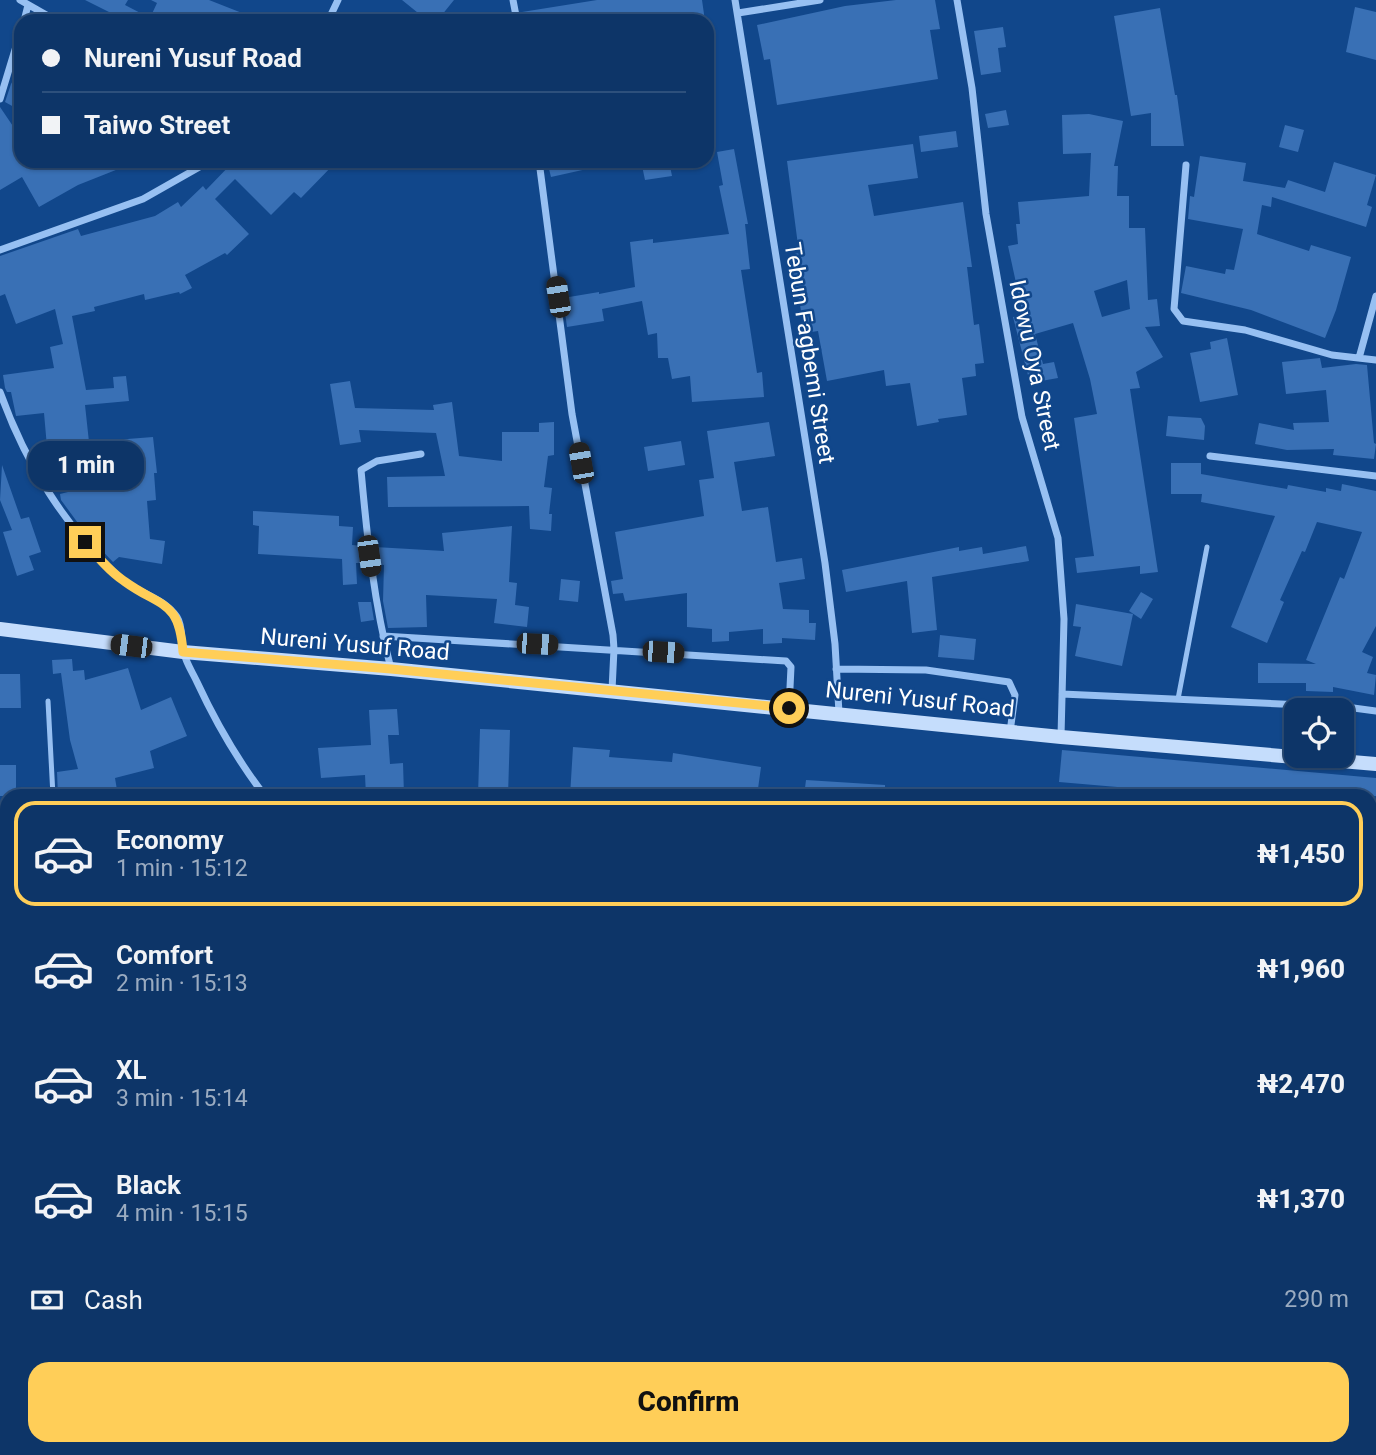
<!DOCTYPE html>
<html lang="en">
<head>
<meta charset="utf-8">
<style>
  :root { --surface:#0d3568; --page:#1b4071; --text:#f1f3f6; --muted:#9aabc0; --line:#2d507c; --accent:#ffce58 }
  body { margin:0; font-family:Roboto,sans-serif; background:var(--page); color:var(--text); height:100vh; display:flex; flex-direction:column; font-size:26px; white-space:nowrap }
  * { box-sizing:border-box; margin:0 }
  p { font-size:23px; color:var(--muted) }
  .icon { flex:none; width:38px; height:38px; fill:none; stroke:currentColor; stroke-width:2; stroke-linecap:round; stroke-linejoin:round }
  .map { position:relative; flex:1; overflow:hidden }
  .panel { position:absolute; left:0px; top:789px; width:1377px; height:667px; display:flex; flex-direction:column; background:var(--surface); border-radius:21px 21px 0 0; box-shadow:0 2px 5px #0004,0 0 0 2px var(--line) }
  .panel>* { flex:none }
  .hud { position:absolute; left:14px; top:14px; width:700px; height:154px; border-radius:21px; box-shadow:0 2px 5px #0004,0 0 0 2px var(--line); display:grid; align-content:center; height:154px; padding:0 28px; background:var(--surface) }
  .controls { position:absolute; left:1284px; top:698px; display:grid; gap:14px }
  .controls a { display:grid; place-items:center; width:70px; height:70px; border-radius:14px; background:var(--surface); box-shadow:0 2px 5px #0004,0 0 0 2px var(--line); font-size:35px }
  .end { position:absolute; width:32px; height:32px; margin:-16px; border:9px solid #ffce58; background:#111; box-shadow:0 0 0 4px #111 }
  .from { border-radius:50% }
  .bubble { position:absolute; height:49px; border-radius:21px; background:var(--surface); box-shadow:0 2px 5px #0004,0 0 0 2px var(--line); font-size:23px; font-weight:800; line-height:49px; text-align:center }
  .car { position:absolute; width:21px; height:42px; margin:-21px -10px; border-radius:9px; box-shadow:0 0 5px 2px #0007; background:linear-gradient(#222 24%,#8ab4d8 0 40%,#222 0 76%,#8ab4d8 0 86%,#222 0) }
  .hud b { display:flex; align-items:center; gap:24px; height:66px; font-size:26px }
  .hud b+b { border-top:2px solid var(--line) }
  .hud i { width:18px; height:18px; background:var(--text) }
  ul { padding:12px 0 0; list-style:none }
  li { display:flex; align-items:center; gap:21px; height:105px; margin:0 14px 10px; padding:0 14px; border:4px solid transparent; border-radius:21px }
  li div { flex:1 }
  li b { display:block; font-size:26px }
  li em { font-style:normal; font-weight:800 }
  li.active { border-color:var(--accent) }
  li>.icon { width:63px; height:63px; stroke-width:1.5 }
  .pay { display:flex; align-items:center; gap:18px; height:77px; padding:0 28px; font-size:26px }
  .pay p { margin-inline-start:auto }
  .button { display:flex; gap:14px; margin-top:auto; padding:14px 28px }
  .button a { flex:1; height:80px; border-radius:21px; background:var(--accent); color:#111; font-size:28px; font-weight:800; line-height:80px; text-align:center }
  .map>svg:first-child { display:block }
  .building { fill:#3970b5; fill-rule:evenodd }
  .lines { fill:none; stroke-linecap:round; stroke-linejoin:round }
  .lane { stroke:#97c0f2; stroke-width:5 }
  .street { stroke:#97c0f2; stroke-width:7 }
  .secondary { stroke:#c5ddfc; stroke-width:14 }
  .route { stroke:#ffce58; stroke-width:9 }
  .labels { text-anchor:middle; stroke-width:5; stroke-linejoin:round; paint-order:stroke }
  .street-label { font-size:23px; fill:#fff; stroke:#11478b }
</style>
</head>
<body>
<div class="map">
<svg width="1376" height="1455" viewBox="0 0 1376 1455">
  <rect width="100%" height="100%" fill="#11478b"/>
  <!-- building -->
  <path class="building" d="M85,0H128L125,5L150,18L157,3L151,0H209L260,20L202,21L184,14L180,21H127Z
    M402,0H454L437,21H428Z
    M597,0H702L705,21H523L522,12Z
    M896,0H935L940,29L930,30L938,79L777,105L770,59L764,60L757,25L845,6Z
    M1355,7L1376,12V60L1346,52Z
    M1160,8L1175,95H1177L1184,146H1151V113L1131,116L1114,16Z
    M1003,27L1006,47L998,48L1001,72L981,75L974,31Z
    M21,67V111L5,102L11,84Z
    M0,107L21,138V161L136,162L78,185L39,207L22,177L0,190Z
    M1006,110L1009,125L988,128L985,114Z
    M1089,114L1123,121L1114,166H1118L1117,196H1129V228H1145L1148,300L1157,299L1160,326L1145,327L1163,357L1136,372L1140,388L1130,389L1158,572L1140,574V566L1077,573L1075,558L1094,556L1074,418L1097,414L1090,379L1073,323L1035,334L1043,364L1054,362L1058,378L1030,383L1013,317L1023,315L1008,246L1018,244L1016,224H1020L1018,202L1089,196L1091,153L1063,154L1062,115ZM1127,280L1130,309L1102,317L1094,291Z
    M1285,125L1304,130L1298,152L1279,147Z
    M956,131L958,147L921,152L919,136Z
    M913,144L918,178L868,185L874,216L963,202L972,267H967L974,325L979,324L984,363L975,364L976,376L962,378L967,415L938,419L939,422L917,426L910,383L886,386L884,370L827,381L818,331L805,333L798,294H795L790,255L799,253L787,161Z
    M734,149L748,224H745L750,269L741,270L757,373L762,372L764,397L692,402L690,376L672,379L668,358H658L657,333L648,335L642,301L602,309L604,321L567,327L563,298L599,292V294L635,287L630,242L653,239V243L729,234L719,186L723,185L717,152Z
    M1200,156L1246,163L1243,181L1285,188L1288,180L1325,192L1334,162L1376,175L1367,205L1372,207L1366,227L1272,197L1271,207L1262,205L1257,234L1309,251L1311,245L1351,257L1336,310L1325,338L1251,310L1181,293L1186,266L1225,274L1226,269L1234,270L1243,229L1188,219L1190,196L1194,197Z
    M234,161H337L301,198L294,192L271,215L235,179L215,199L249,234L227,255L225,253L185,275L192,288L180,294L179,292L145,300L144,294L94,307L95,311L72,316L86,390L114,388L113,377L126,376L129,401L85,405L89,442L153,437L157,473H154L156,500L147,501L150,539L165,541L162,564L119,557L113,562L86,534L61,500L60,494L68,492L63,445L47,447L44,413L16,416L11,392H7L5,388L3,375L54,368L50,347L63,344L55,309L16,324L5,294L0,296V256L78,229L81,236L155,216L178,202L181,207L203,186L206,190Z
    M547,161H596V167L551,177Z
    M641,161H669L672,176L645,180Z
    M1227,338L1238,395L1200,402L1190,353L1211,349L1210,342Z
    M1320,358L1322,368L1356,364L1367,365L1374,443L1376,444L1374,459L1333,455L1334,449L1287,450L1255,444L1259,423L1294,430L1293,423L1329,422L1326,390L1286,394L1282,362Z
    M350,381L355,408L434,410L433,405L452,402L459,456L502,461V432H539V423L554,422V455L548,456L544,487L552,488L549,514H552L551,531L530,529L529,506L388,507L387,477L445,476L436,433L359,430L361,442L340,445L330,384Z
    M1168,416L1201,418L1205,426L1204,440L1166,436Z
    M769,422L775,456L734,462L742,511L768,507L776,562L802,558L805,579L779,583L783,609L809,610V623H816L815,640L782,638V643L763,644V629L729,632V641L712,642V629L687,627V593L625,601L623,593L613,594L611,581L623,579L615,532L704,516L699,480L714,478L707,431Z
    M681,441L685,465L648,471L644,447Z
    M1171,463H1201V474L1287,489L1288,485L1326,492V488L1341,491L1342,484L1376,491V626L1362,652L1373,657L1367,673L1376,675L1374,695L1333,687V692L1306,691V683H1258V663L1316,664L1306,660L1340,577L1344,579L1362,532L1317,522L1305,552L1302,551L1280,600L1284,602L1267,643L1231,627L1275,516L1201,502L1202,494H1171Z
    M2,465L21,519L29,517L41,552L29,556L34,570L17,576L3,532L12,530L0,500Z
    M253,511L339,516V526L353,527L352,545L363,546L365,563H356L357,584L343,585L342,559L258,554L259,526L253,525Z
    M512,526L509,582L517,583L515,605L529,607L527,627L494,623L497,599L426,595L427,627L388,628L383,601L384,565L377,564L375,547L444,551L442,533Z
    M1026,546L1029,561L932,577L937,630L912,633L907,581L846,592L842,570L959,547V551L982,547L983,554Z
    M561,579L580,581L578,602L559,600Z
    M1141,592L1153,599L1141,619L1129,611Z
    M358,602H371L374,620L361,622Z
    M1076,604L1133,614L1122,666L1075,656L1081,627L1073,626Z
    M940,635L976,639L974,660L938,657Z
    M72,659L73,671L84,670L85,680L128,668L141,710L171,697L187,736L150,751L154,768L115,778L118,796H58L57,772L78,769L70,740L61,673L53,674L52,660Z
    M0,674H20L21,708H0Z
    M397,709L399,735H388L390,764L403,763L404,795L366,796L365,775L321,778L318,748L371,745L369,710Z
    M480,729L510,730L508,796H478Z
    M573,747L610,750L609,757L672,762L673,753L761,767L757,796H570Z
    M1062,750L1376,778V796H1222L1059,782Z
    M0,765H16V796H0Z
    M806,780L885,785V796H804Z"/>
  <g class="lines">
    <!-- lane -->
    <path class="lane" d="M1178,699L1207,547
      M48,701L53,796"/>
    <!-- street -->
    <path class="street" d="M20,0L57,21
      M513,0L517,21
      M735,0L825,563L835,644L839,713
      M957,0L972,88L986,214L1022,417L1058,538L1064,619L1061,736
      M738,13L820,0
      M24,21L28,5
      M328,21L338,0
      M0,99L21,30
      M539,161L572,414L613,635L614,649L612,690
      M1186,165L1174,309L1183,321L1245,330L1332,355L1376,360
      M0,250L143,199L210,161
      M1359,358L1376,296
      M0,392C25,462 65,528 120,578C137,593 164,597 177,617C184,628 180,642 184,653C186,663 193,673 197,682C216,723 238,761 265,796
      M1210,456L1376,476
      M383,636L786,661L791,667L789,708
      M391,669C374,603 367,537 361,470L377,461L421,454
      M836,669L926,670L1009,682L1015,695L1010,732
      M1062,694L1346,707L1376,711
      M0,849H7
      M1370,960L1376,961
      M0,1263L7,1265
      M1370,1264L1376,1255
      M1370,1397L1376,1400
      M472,1449L491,1455
      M588,1449L591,1455
      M829,1449L830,1455
      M1219,1449L1230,1455
      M768,1455L774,1449
      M1164,1455L1166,1449"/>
    <!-- secondary -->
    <path class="secondary" d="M0,629L183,652L391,669L1061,737L1376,764"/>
  </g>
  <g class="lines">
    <!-- route -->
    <path class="route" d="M85,542C96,555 109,571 124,581C161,608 179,599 183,652L391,669L789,708"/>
  </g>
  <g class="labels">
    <!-- street labels -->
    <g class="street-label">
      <text transform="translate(810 353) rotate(81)" y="8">Tebun Fagbemi Street</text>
      <text transform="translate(1035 365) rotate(78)" y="8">Idowu Oya Street</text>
      <text transform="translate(355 644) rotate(5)" y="8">Nureni Yusuf Road</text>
      <text transform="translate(920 699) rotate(6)" y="8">Nureni Yusuf Road</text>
    </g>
  </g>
</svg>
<div class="controls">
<a><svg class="icon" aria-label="locate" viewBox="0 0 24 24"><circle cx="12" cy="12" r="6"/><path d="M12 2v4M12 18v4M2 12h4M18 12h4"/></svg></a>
</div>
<i class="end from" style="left:789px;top:708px"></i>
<i class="end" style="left:85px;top:542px"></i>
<div class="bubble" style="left:28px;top:441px;width:116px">1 min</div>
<i class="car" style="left:558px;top:297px;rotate:351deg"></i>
<i class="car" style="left:581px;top:463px;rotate:350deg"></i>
<i class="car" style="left:369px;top:556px;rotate:172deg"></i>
<i class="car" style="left:537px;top:644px;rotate:93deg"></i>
<i class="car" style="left:131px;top:646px;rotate:277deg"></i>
<i class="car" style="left:663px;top:652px;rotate:94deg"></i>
<div class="hud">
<b><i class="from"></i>Nureni Yusuf Road</b>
<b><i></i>Taiwo Street</b>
</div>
<section class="panel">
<ul>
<li class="active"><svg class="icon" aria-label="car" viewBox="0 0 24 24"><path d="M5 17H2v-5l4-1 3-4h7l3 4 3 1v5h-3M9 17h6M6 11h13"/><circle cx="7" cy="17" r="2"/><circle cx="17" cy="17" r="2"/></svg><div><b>Economy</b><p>1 min · 15:12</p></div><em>₦1,450</em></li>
<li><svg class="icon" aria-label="car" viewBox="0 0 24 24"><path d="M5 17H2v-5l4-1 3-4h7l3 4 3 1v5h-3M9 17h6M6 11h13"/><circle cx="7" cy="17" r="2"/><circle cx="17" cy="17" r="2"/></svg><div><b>Comfort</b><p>2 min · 15:13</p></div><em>₦1,960</em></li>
<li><svg class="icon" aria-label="car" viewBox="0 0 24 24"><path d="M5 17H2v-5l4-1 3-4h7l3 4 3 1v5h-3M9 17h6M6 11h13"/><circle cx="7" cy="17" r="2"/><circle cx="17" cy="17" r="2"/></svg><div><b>XL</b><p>3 min · 15:14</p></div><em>₦2,470</em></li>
<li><svg class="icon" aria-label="car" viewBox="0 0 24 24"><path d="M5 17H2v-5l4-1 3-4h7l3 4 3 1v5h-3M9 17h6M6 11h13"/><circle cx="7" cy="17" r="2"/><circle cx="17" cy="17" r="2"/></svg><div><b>Black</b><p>4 min · 15:15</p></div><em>₦1,370</em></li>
</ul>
<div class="pay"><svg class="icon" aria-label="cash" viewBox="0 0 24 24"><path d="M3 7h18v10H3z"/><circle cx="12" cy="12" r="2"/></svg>Cash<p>290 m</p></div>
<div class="button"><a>Confirm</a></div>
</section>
</div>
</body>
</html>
